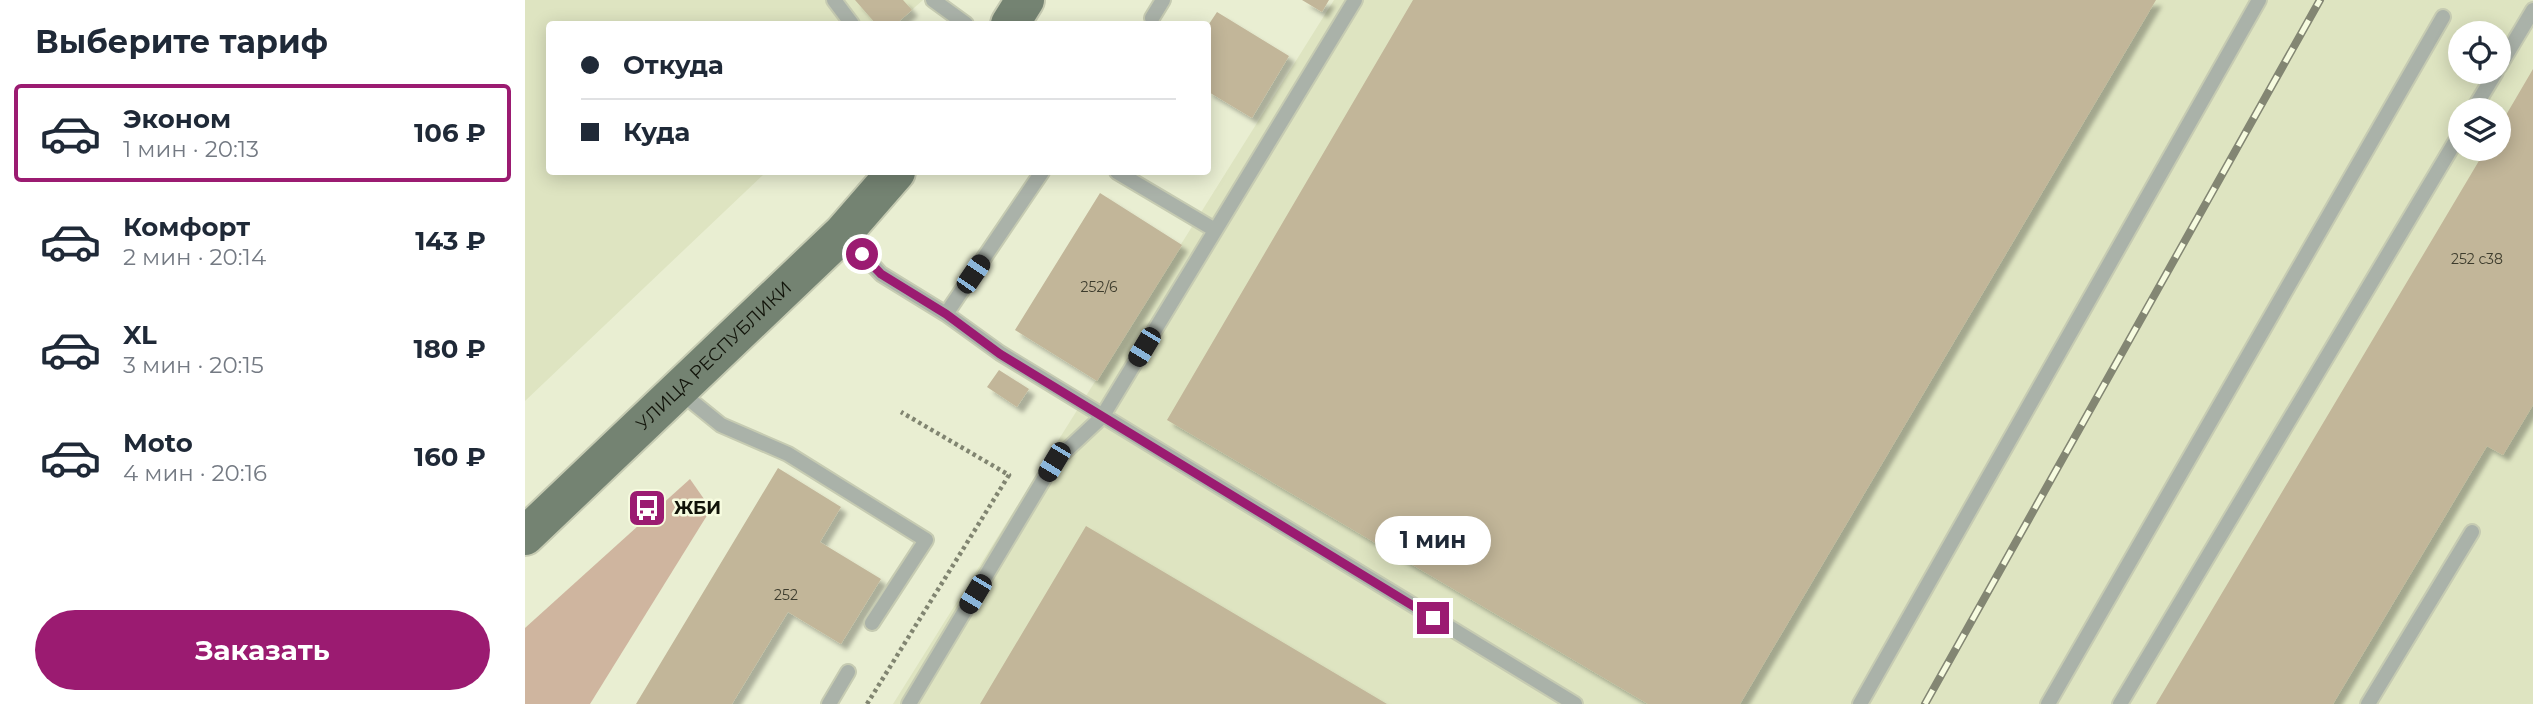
<!DOCTYPE html>
<html lang="ru">
<head>
<meta charset="utf-8">
<style>
  :root { --surface:#fff; --page:#f6f6f7; --text:#1f2937; --muted:#747a83; --line:#e0e1e3; --accent:#9b1b71 }
  body { margin:0; font-family:Montserrat,sans-serif; background:var(--page); color:var(--text); height:100vh; display:flex; flex-direction:column; font-size:26px; white-space:nowrap }
  * { box-sizing:border-box; margin:0 }
  p { font-size:23px; color:var(--muted) }
  .icon { flex:none; width:38px; height:38px; fill:none; stroke:currentColor; stroke-width:2; stroke-linecap:round; stroke-linejoin:round }
  .map { position:relative; flex:1; overflow:hidden }
  .sheet { display:flex; flex-direction:column; background:var(--surface); width:525px }
  .sheet>* { flex:none }
  .guide { position:absolute; left:21px; top:21px; width:665px; height:154px; border-radius:7px; box-shadow:0 4px 18px #0003; display:grid; align-content:center; height:154px; padding:0 35px; background:var(--surface) }
  .controls { position:absolute; left:1923px; top:21px; display:grid; gap:14px }
  .controls a { display:grid; place-items:center; width:63px; height:63px; border-radius:50%; background:var(--surface); box-shadow:0 4px 18px #0003; font-size:35px }
  .end { position:absolute; width:32px; height:32px; margin:-16px; border:9px solid #9b1b71; background:#fff; box-shadow:0 0 0 4px #fff }
  .from { border-radius:50% }
  .bubble { position:absolute; height:49px; border-radius:24px; background:var(--surface); box-shadow:0 4px 18px #0003; font-size:23px; font-weight:700; line-height:49px; text-align:center }
  .car { position:absolute; width:21px; height:42px; margin:-21px -10px; border-radius:9px; box-shadow:0 0 5px 2px #0007; background:linear-gradient(#222 24%,#8ab4d8 0 40%,#222 0 76%,#8ab4d8 0 86%,#222 0) }
  .guide b { display:flex; align-items:center; gap:24px; height:66px; font-size:26px }
  .guide b+b { border-top:2px solid var(--line) }
  .guide i { width:18px; height:18px; background:var(--text) }
  ul { padding:0; list-style:none }
  li { display:flex; align-items:center; gap:21px; height:98px; margin:0 14px 10px; padding:0 21px; border:4px solid transparent; border-radius:7px }
  li div { flex:1 }
  li b { display:block; font-size:26px }
  li em { font-style:normal; font-weight:700 }
  li.selected { border-color:var(--accent) }
  li>.icon { width:63px; height:63px; stroke-width:1.5 }
  h2 { padding:0 35px; font-size:32px; line-height:84px }
  .cta { display:flex; gap:14px; margin-top:auto; padding:14px 35px }
  .cta a { flex:1; height:80px; border-radius:42px; background:var(--accent); color:#fff; font-size:28px; font-weight:700; line-height:80px; text-align:center }
  main { display:flex; flex:1; min-height:0 }
  .map>svg:first-child { display:block }
  .built { fill:#dee4c1; fill-rule:evenodd }
  .forest { fill:#cfb59f }
  .building { fill:#c2b699; filter:url(#shadow) }
  .lines { fill:none; stroke-linecap:round; stroke-linejoin:round }
  .lane-casing { stroke:#c6cbb2; stroke-width:18 }
  .primary-casing { stroke:#c6cbb2; stroke-width:42 }
  .path { stroke:#818571; stroke-width:4.5; stroke-dasharray:3.5 3.5; stroke-linecap:butt }
  .lane { stroke:#aab2a9; stroke-width:14 }
  .primary { stroke:#748372; stroke-width:38 }
  .rail-casing { stroke:#838673; stroke-width:8 }
  .rail { stroke:#f6fbdf; stroke-width:5; stroke-dasharray:16; stroke-linecap:butt }
  .route { stroke:#9b1b71; stroke-width:9 }
  .labels { text-anchor:middle; stroke-width:5; stroke-linejoin:round; paint-order:stroke }
  .number-label { font-size:14px; fill:#3d3c2d }
  .street-label { font-size:18px; fill:#111309; stroke:#f6fbdf }
  .poi-label { font-size:18px; font-weight:bold; fill:#111309; stroke:#f6fbdf; text-anchor:start }
</style>
</head>
<body>
<main>
<section class="sheet">
<h2>Выберите тариф</h2>
<ul>
<li class="selected"><svg class="icon" aria-label="car" viewBox="0 0 24 24"><path d="M5 17H2v-5l4-1 3-4h7l3 4 3 1v5h-3M9 17h6M6 11h13"/><circle cx="7" cy="17" r="2"/><circle cx="17" cy="17" r="2"/></svg><div><b>Эконом</b><p>1 мин · 20:13</p></div><em>106 ₽</em></li>
<li><svg class="icon" aria-label="car" viewBox="0 0 24 24"><path d="M5 17H2v-5l4-1 3-4h7l3 4 3 1v5h-3M9 17h6M6 11h13"/><circle cx="7" cy="17" r="2"/><circle cx="17" cy="17" r="2"/></svg><div><b>Комфорт</b><p>2 мин · 20:14</p></div><em>143 ₽</em></li>
<li><svg class="icon" aria-label="car" viewBox="0 0 24 24"><path d="M5 17H2v-5l4-1 3-4h7l3 4 3 1v5h-3M9 17h6M6 11h13"/><circle cx="7" cy="17" r="2"/><circle cx="17" cy="17" r="2"/></svg><div><b>XL</b><p>3 мин · 20:15</p></div><em>180 ₽</em></li>
<li><svg class="icon" aria-label="car" viewBox="0 0 24 24"><path d="M5 17H2v-5l4-1 3-4h7l3 4 3 1v5h-3M9 17h6M6 11h13"/><circle cx="7" cy="17" r="2"/><circle cx="17" cy="17" r="2"/></svg><div><b>Moto</b><p>4 мин · 20:16</p></div><em>160 ₽</em></li>
</ul>
<div class="cta"><a>Заказать</a></div>
</section>
<div class="map">
<svg width="2008" height="704" viewBox="0 0 2008 704">
  <defs>
    <filter id="shadow"><feDropShadow dx="6" dy="6" stdDeviation="2" flood-color="#0004"/></filter>
  </defs>
  <rect width="100%" height="100%" fill="#e9eed2"/>
  <!-- built -->
  <path class="built" d="M0,0H398L371,24H24V172H241L0,401Z
    M809,0H2008V704H368ZM1936,33H1974V72H1936ZM1936,110H1974V149H1936Z"/>
  <!-- forest -->
  <path class="forest" d="M165,479L186,509L65,704H0V628Z"/>
  <!-- building -->
  <path class="building" d="M330,0H378L387,10L371,24H351Z
    M777,0H804L797,12Z
    M888,0H1631L1215,704H1123L642,420Z
    M692,12L764,56L727,118L682,91V27Z
    M2008,69V405L1978,455L1962,446L1808,704H1631L1961,149H1974V127Z
    M575,193L657,245L572,381L490,330Z
    M474,370L504,389L492,407L462,387Z
    M253,468L316,507L295,542L356,579L316,644L263,612L207,704H111Z
    M561,526L862,704H455Z"/>
  <g class="lines">
    <defs>
      <path id="lane" d="M309,0L327,24
        M408,0L441,24
        M627,18L638,0
        M1974,67L2008,10
        M1948,110L1971,72
        M592,172L690,230
        M319,234L356,274L421,314L475,353L1050,704
        M421,314L517,172
        M154,391L196,425L263,454L401,540L347,623
        M304,704L323,672
        M384,704L529,462L577,417L830,0
        M1335,704L1734,0
        M1523,704L1918,17
        M1595,704L1936,132
        M1843,704L1947,532"/>
      <g id="primary">
        <path d="M485,24L500,0"/>
        <path id="s1" d="M0,536L318,233L371,172"/>
      </g>
    </defs>
    <!-- lane casing -->
    <use href="#lane" class="lane-casing"/>
    <!-- primary casing -->
    <use href="#primary" class="primary-casing"/>
    <!-- path -->
    <path class="path" d="M342,704L484,475L376,412"/>
    <!-- lane -->
    <use href="#lane" class="lane"/>
    <!-- primary -->
    <use href="#primary" class="primary"/>
    <defs>
      <path id="rail" d="M1400,704L1795,0"/>
    </defs>
    <!-- rail casing -->
    <use href="#rail" class="rail-casing"/>
    <!-- rail -->
    <use href="#rail" class="rail"/>
  </g>
  <g class="lines">
    <!-- route -->
    <path class="route" d="M337,254L356,274L421,314L475,354L908,618"/>
  </g>
  <!-- icons -->
  <defs>
    <symbol id="bus-square" viewBox="-11 -11 22 22"><rect x="-9" y="-9" width="18" height="18" rx="4" fill="#9b1b71" stroke="#f6fbdf"/><path d="M-5-6H5V4H4V6H2V4H-2V6H-4V4H-5ZM-3.5-4V0h7V-4ZM-3.5 1.2v1.5H-2V1.2ZM2 1.2v1.5H3.5V1.2Z" fill="#fff"/></symbol>
  </defs>
  <g fill-rule="evenodd">
    <use href="#bus-square" x="100" y="486" width="44" height="44"/>
  </g>
  <g class="labels">
    <!-- number labels -->
    <g class="number-label">
      <text x="1952" y="264">252 с38</text>
      <text x="574" y="292">252/6</text>
      <text x="261" y="600">252</text>
    </g>
    <!-- street labels -->
    <g class="street-label">
      <text dy="6" stroke="none"><textPath href="#s1" startOffset="261">УЛИЦА РЕСПУБЛИКИ</textPath></text>
    </g>
    <!-- poi labels -->
    <g class="poi-label">
      <text x="149" y="514">ЖБИ</text>
    </g>
  </g>
</svg>
<div class="controls">
<a><svg class="icon" aria-label="locate" viewBox="0 0 24 24"><circle cx="12" cy="12" r="6"/><path d="M12 2v4M12 18v4M2 12h4M18 12h4"/></svg></a>
<a><svg class="icon" aria-label="layers" viewBox="0 0 24 24"><path d="M12 4l9 5-9 5-9-5zM3 14l9 5 9-5"/></svg></a>
</div>
<i class="end from" style="left:337px;top:254px"></i>
<i class="end" style="left:908px;top:618px"></i>
<div class="bubble" style="left:850px;top:516px;width:116px">1 мин</div>
<i class="car" style="left:448px;top:274px;rotate:34deg"></i>
<i class="car" style="left:619px;top:347px;rotate:211deg"></i>
<i class="car" style="left:529px;top:462px;rotate:211deg"></i>
<i class="car" style="left:450px;top:594px;rotate:211deg"></i>
<div class="guide">
<b><i class="from"></i>Откуда</b>
<b><i></i>Куда</b>
</div>
</div>
</main>
</body>
</html>
